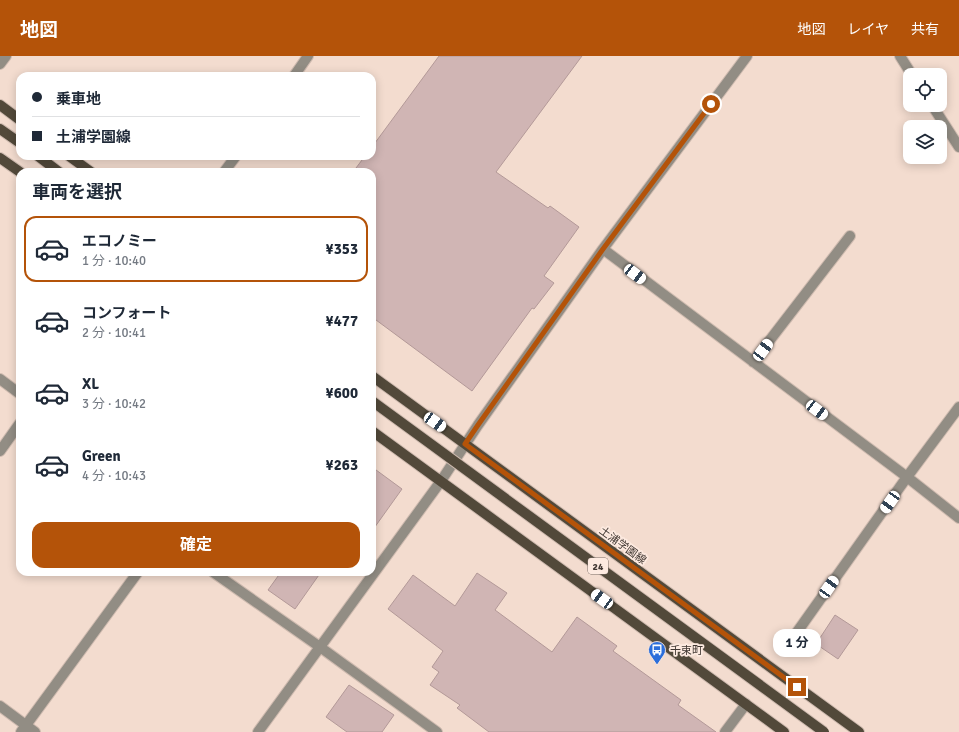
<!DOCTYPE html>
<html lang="ja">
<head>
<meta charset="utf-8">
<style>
  :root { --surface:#fff; --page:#f6f6f7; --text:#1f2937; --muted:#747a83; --line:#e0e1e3; --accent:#b45309 }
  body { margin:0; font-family:Signika,"Noto Sans JP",sans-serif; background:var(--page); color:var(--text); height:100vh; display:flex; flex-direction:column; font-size:15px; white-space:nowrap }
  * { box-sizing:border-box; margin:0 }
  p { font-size:13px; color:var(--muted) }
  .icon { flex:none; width:22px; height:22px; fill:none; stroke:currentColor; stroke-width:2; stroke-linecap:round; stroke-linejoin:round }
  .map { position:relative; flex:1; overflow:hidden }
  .drawer { position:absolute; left:16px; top:112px; width:360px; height:408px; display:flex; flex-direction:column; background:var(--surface); border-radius:12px; box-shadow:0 2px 10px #0003 }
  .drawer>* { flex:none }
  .banner { position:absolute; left:16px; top:16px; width:360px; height:88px; border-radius:12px; box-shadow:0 2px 10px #0003; display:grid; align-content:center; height:88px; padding:0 16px; background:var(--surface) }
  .buttons { position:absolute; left:903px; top:12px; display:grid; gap:8px }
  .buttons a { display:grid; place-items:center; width:44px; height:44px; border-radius:8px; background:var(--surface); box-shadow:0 2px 10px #0003; font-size:20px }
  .end { position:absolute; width:18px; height:18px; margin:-9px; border:5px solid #b45309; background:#fff; box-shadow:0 0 0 2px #fff }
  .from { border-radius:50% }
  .bubble { position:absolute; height:28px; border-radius:12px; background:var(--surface); box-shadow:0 2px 10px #0003; font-size:13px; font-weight:700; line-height:28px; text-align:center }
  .car { position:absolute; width:12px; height:24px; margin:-12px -6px; border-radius:5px; box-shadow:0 0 3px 1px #0007; background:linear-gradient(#fff 24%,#345 0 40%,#fff 0 76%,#345 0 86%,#fff 0) }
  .banner b { display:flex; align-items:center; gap:14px; height:38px; font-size:15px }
  .banner b+b { border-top:1px solid var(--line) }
  .banner i { width:10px; height:10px; background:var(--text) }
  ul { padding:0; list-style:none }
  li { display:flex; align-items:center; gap:12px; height:66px; margin:0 8px 6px; padding:0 8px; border:2px solid transparent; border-radius:12px }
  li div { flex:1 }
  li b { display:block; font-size:15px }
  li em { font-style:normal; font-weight:700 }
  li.selected { border-color:var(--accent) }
  li>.icon { width:36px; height:36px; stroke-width:1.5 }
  h2 { padding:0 16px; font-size:18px; line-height:48px }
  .cta { display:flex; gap:8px; margin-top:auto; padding:8px 16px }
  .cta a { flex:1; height:46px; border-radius:12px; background:var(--accent); color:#fff; font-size:16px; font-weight:700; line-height:46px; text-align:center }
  header { display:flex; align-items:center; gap:24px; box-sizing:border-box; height:56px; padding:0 20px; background:var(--accent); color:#fff }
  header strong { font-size:19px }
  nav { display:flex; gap:22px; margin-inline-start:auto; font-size:14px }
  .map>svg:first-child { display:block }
  .building { fill:#d0b5b4; stroke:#b39998 }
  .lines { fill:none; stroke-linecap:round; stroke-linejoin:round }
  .minor-casing { stroke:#cfbbb0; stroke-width:12 }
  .major-casing { stroke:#cfbbb0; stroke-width:12 }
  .minor { stroke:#928d84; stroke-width:10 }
  .major { stroke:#52493a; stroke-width:10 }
  .major-bridge-casing { stroke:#cfbbb0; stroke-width:12; stroke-linecap:butt }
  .major-bridge { stroke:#52493a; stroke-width:10 }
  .route { stroke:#b45309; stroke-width:5 }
  .labels { text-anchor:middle; stroke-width:3.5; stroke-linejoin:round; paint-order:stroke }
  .shield { fill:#fdeae0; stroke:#796d66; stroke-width:1 }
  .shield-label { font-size:10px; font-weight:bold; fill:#403732 }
  .street-label { font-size:11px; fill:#403732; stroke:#fdeae0 }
  .poi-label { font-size:11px; fill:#403732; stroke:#fdeae0; text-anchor:start }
</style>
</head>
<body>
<header>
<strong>地図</strong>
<nav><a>地図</a><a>レイヤ</a><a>共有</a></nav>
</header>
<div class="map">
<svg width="959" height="676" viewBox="0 0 959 676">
  <rect width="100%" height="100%" fill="#f3dccf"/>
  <!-- building -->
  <path class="building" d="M439,0H582L496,116L548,152L550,150L579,171L544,220L554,227L534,253L532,252L472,335L372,261V116H353L365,100H372V91Z
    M372,411L402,433L372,475Z
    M281,516H321L295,553L268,534Z
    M477,517L507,537L495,554L552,596L577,561L617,590L613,595L681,644L678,649L716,676H489L457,652L460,649L430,629L439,616L432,611L443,595L388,553L413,519L455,550Z
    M835,559L858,574L838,603L816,588Z
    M349,629L394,659L382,676H347L326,661Z"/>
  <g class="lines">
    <defs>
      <path id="minor" d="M900,0L912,19
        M0,8L6,0
        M294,20L308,0
        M932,49L959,91
        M224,116L236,100
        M603,193L907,421L959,462
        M753,306L850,180
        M0,323L20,338
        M0,395L20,367
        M213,516L320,591L437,676
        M785,593L907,421L959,351
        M0,650L35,676
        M21,676L138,516
        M258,676L441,425L478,369L603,193L747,0
        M725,676L746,648"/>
      <path id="major" d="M0,49L20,64
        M0,73L20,87
        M38,100L59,116
        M69,100L91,116
        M0,102L20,116
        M372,320L859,676
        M372,375L784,676"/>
    </defs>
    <!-- minor casing -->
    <use href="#minor" class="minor-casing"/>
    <!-- major casing -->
    <use href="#major" class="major-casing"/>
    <!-- minor -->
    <use href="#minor" class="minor"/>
    <!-- major -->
    <use href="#major" class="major"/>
    <defs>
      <path id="major-bridge" d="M372,345L824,676"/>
    </defs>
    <!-- major-bridge casing -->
    <use href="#major-bridge" class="major-bridge-casing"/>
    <!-- major-bridge -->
    <use href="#major-bridge" class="major-bridge"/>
  </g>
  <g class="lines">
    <!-- route -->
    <path class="route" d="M711,48L603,193L478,369L465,388L797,631"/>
  </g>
  <!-- icons -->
  <defs>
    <symbol id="bus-pin" viewBox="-11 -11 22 30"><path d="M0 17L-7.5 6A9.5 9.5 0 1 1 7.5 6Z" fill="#2b6edb" stroke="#fdeae0"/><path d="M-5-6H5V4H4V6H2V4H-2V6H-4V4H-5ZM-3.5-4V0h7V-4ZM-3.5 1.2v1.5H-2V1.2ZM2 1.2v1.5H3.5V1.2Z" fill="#fff"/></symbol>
  </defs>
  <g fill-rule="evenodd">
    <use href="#bus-pin" x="647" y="584" width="20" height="27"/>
  </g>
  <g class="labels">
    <!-- shield labels -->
    <rect class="shield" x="588" y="502" width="20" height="16" rx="3"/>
    <g class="shield-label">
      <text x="598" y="514">24</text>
    </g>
    <!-- street labels -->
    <g class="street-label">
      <text transform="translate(623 489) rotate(36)" y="4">土浦学園線</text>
    </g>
    <!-- poi labels -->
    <g class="poi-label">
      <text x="670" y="598">千束町</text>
    </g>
  </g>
</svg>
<div class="buttons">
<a><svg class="icon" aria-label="locate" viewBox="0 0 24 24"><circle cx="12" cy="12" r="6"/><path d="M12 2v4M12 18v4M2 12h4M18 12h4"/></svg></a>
<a><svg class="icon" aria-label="layers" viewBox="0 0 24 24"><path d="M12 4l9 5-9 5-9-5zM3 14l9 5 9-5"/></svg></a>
</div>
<i class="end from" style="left:711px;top:48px"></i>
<i class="end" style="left:797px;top:631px"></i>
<div class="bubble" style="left:773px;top:573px;width:48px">1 分</div>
<i class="car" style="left:635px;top:218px;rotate:127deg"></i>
<i class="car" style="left:763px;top:294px;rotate:37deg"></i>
<i class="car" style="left:817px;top:354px;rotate:127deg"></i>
<i class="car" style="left:435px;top:366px;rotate:125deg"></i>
<i class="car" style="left:890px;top:446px;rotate:215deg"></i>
<i class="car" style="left:829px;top:531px;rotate:35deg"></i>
<i class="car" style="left:602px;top:543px;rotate:306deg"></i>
<div class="banner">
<b><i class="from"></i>乗車地</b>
<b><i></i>土浦学園線</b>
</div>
<section class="drawer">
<h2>車両を選択</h2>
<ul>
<li class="selected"><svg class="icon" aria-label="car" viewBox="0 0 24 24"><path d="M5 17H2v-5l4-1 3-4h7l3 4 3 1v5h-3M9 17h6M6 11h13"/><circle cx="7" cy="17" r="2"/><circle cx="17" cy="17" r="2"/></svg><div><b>エコノミー</b><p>1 分 · 10:40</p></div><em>¥353</em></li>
<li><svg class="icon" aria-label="car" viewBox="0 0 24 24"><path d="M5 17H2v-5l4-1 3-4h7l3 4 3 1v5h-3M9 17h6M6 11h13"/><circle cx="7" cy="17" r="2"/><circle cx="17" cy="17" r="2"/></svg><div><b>コンフォート</b><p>2 分 · 10:41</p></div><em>¥477</em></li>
<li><svg class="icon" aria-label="car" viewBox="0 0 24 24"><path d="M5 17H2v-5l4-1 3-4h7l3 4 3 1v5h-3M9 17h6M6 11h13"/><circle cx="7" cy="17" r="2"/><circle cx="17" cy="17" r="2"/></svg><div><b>XL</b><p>3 分 · 10:42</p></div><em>¥600</em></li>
<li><svg class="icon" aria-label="car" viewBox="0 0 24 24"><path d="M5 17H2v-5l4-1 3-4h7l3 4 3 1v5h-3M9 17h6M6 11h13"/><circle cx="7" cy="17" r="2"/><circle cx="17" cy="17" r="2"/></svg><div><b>Green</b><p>4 分 · 10:43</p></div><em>¥263</em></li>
</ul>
<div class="cta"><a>確定</a></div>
</section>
</div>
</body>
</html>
